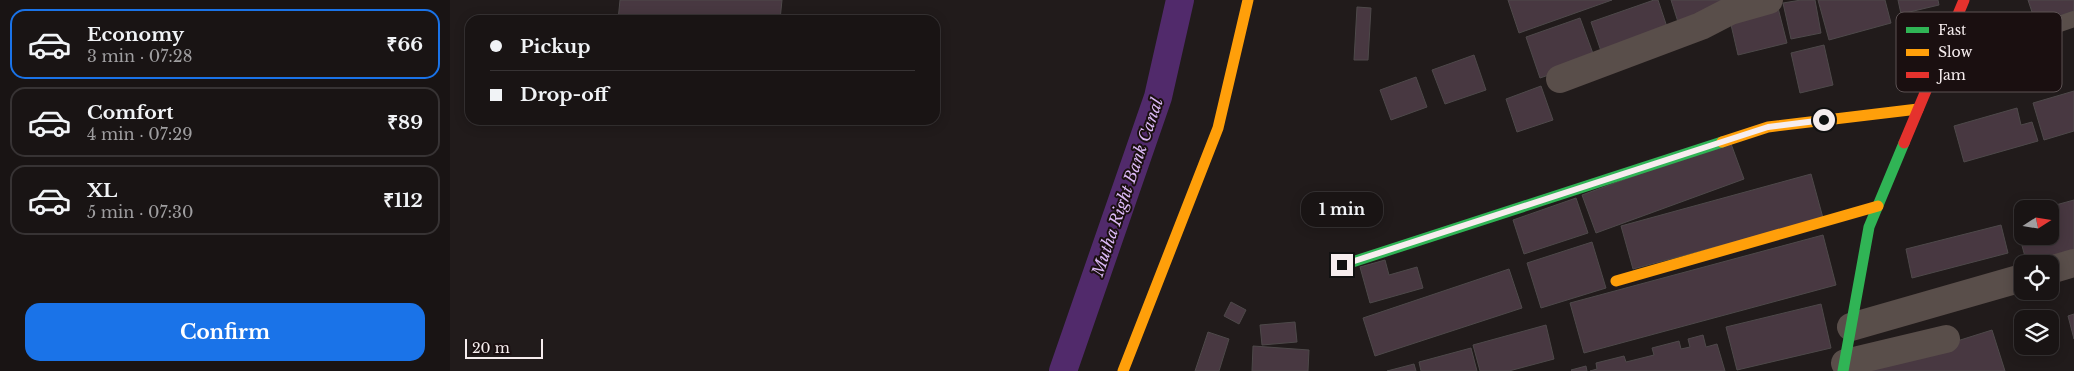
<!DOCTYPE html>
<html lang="en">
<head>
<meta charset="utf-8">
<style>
  :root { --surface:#191414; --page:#221d1d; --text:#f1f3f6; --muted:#9f9ea0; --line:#373334; --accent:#1a73e8 }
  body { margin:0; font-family:"Libre Baskerville",serif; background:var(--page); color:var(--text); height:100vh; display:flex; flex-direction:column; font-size:19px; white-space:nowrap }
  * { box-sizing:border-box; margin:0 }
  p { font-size:16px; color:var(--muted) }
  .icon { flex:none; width:28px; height:28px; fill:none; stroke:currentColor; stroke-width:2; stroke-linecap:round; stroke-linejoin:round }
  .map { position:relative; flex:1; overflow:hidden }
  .panel { display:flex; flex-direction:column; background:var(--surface); width:450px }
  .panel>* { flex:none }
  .top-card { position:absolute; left:15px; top:15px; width:475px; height:110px; border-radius:15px; box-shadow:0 2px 12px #0003,0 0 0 1px var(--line); display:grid; align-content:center; height:110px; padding:0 25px; background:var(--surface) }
  .needle { width:32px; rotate:78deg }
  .controls { position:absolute; left:1564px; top:200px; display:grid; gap:10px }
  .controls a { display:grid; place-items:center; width:45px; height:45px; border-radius:10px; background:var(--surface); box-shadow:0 2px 12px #0003,0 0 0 1px var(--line); font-size:25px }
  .scale { position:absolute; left:15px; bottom:12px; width:78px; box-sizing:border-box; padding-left:5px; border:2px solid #f6edee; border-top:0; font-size:14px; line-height:18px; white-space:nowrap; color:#f6edee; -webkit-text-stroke:4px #1a0f10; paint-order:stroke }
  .end { position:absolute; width:22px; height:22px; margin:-11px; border:6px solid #f6edee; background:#111; box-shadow:0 0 0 2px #111 }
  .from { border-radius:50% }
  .bubble { position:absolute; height:35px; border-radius:15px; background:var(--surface); box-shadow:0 2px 12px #0003,0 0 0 1px var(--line); font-size:16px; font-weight:700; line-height:35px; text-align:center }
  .top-card b { display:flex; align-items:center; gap:18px; height:48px; font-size:19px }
  .top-card b+b { border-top:1px solid var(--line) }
  .top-card i { width:12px; height:12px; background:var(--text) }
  ul { padding:9px 0 0; list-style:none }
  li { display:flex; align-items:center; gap:15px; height:70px; margin:0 10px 8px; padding:0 15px; border:2px solid var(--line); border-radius:15px }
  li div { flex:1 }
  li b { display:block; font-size:19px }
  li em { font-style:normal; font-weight:700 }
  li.on { border-color:var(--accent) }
  li>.icon { width:45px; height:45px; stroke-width:1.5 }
  .button { display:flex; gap:10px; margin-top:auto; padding:10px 25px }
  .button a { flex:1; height:58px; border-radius:15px; background:var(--accent); color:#fff; font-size:20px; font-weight:700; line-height:58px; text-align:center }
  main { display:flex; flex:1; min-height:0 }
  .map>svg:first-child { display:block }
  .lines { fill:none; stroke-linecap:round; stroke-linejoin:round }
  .canal { stroke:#512a6b; stroke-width:28 }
  .building { fill:#483841; stroke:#4e494a }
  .lane { stroke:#594e4a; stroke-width:16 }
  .street { stroke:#594e4a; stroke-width:28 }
  .fast { stroke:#30b455; stroke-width:11 }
  .slow { stroke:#ff9f0a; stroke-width:11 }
  .jam { stroke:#e5322d; stroke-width:11 }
  .route { stroke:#f6edee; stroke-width:6 }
  .labels { text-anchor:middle; stroke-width:4; stroke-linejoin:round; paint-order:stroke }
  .water-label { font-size:16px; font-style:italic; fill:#dbb9f6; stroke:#1a0f10 }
  .key { fill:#1a0f10; stroke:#5c5253; stroke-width:1 }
  .key-label { font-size:14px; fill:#f6edee }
</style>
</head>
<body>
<main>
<section class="panel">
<ul>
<li class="on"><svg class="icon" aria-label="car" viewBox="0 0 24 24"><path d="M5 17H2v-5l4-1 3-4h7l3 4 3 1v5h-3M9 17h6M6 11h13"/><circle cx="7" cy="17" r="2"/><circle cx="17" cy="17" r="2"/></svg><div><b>Economy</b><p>3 min · 07:28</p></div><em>₹66</em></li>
<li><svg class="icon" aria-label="car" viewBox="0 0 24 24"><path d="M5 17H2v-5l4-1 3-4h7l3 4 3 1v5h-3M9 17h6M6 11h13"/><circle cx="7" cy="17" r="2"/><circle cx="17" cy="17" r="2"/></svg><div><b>Comfort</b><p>4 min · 07:29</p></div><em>₹89</em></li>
<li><svg class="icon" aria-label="car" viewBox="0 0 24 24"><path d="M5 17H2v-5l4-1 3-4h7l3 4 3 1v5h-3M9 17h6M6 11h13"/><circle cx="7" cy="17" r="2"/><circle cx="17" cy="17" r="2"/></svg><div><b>XL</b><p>5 min · 07:30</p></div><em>₹112</em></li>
</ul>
<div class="button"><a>Confirm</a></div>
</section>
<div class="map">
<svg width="1624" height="371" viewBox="0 0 1624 371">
  <rect width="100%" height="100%" fill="#211b1b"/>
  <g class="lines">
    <!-- canal -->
    <path class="canal" d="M613,371L708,97L730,0"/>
  </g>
  <!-- building -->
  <path class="building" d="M170,0H332L330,20H168Z
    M1058,0H1162L1069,33Z
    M1204,0H1208L1218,30L1152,54L1141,22Z
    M1221,0H1298L1228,22Z
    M1351,0H1365L1371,33L1341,39L1333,3Z
    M1368,0H1435L1441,23L1379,40Z
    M1448,0H1488L1489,5L1451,14Z
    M1578,0H1624V11L1586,24Z
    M1327,4L1337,43L1288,55L1279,16Z
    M907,7L921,8L918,60H904Z
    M1130,18L1145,59L1090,78L1076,37Z
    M1374,45L1383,85L1350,93L1341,53Z
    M1024,55L1036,90L995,104L982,70Z
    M966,77L977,107L941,120L930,90Z
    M1091,86L1103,120L1067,132L1056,99Z
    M1624,91V131L1594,140L1583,103Z
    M1567,108L1571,125L1582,122L1588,141L1514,162L1504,126Z
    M1280,141L1294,179L1146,233L1132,195Z
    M1361,174L1373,218L1183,269L1171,226Z
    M1126,198L1138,233L1074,254L1063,220Z
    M1624,200V252L1577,264L1564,216L1572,214V236H1600V209H1591Z
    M1551,225L1558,253L1462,278L1456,249Z
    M1373,235L1386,285L1134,353L1120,303Z
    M1142,242L1156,288L1091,308L1077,263Z
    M935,260L939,275L967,267L973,288L920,303L910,267Z
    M1059,269L1072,308L925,356L913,318Z
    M781,302L796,310L789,324L774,316Z
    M1371,304L1381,348L1287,370L1276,327Z
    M1624,314V339L1618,316Z
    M845,322L847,342L812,345L810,325Z
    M1096,325L1104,359L1059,371H1030L1023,345Z
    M1542,330L1555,371H1412Z
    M758,332L779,339L769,371H745Z
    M1253,335L1256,347L1267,344L1275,371H1140L1147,369L1146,363L1174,356L1176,362L1204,355L1202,348L1229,341L1231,349L1240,347L1238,339Z
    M803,346L859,350L858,371H802Z
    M1021,348L1027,371H971L969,362Z
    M964,364L966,371H937Z
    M1136,366L1137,371H1122L1121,370Z"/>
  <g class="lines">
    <!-- lane -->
    <path class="lane" d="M1486,67L1624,19"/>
    <!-- street -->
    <path class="street" d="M1110,79L1251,26L1280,11L1319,0
      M1600,270L1624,263
      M1401,327L1572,278
      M1395,363L1496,339"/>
    <!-- fast -->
    <path class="fast" d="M893,265L1272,142
      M1393,371L1419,227L1454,143"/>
    <!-- slow -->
    <path class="slow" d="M1272,142L1318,127L1468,109
      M1166,281L1428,206
      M673,371L768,128L798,0"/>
    <!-- jam -->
    <path class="jam" d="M1454,143L1514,0"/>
  </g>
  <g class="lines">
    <!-- route -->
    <path class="route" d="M892,265L1318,127L1374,120"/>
  </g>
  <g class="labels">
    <!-- water labels -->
    <g class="water-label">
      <text transform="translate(677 187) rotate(-71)" y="6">Mutha Right Bank Canal</text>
    </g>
  </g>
  <!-- legend -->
  <rect x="1446" y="12" width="166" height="80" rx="8" class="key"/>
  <rect x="1456" y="27" width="23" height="6" fill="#30b455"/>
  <rect x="1456" y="49" width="23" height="7" fill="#ff9f0a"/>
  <rect x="1456" y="72" width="23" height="6" fill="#e5322d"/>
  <g class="key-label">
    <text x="1488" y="35">Fast</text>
    <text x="1488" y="57">Slow</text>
    <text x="1488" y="80">Jam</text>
  </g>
</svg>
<div class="controls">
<a><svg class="needle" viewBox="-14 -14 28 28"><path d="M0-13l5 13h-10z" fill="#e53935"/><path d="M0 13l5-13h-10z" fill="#9f9ea0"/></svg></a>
<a><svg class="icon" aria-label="locate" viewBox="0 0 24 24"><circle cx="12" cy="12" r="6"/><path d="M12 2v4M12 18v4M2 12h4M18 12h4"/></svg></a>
<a><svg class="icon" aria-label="layers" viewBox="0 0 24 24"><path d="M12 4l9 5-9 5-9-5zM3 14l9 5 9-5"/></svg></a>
</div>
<div class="scale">20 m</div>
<i class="end from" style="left:1374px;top:120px"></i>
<i class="end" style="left:892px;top:265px"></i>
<div class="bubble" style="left:851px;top:192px;width:82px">1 min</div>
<div class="top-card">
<b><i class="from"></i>Pickup</b>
<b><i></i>Drop-off</b>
</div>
</div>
</main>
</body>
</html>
